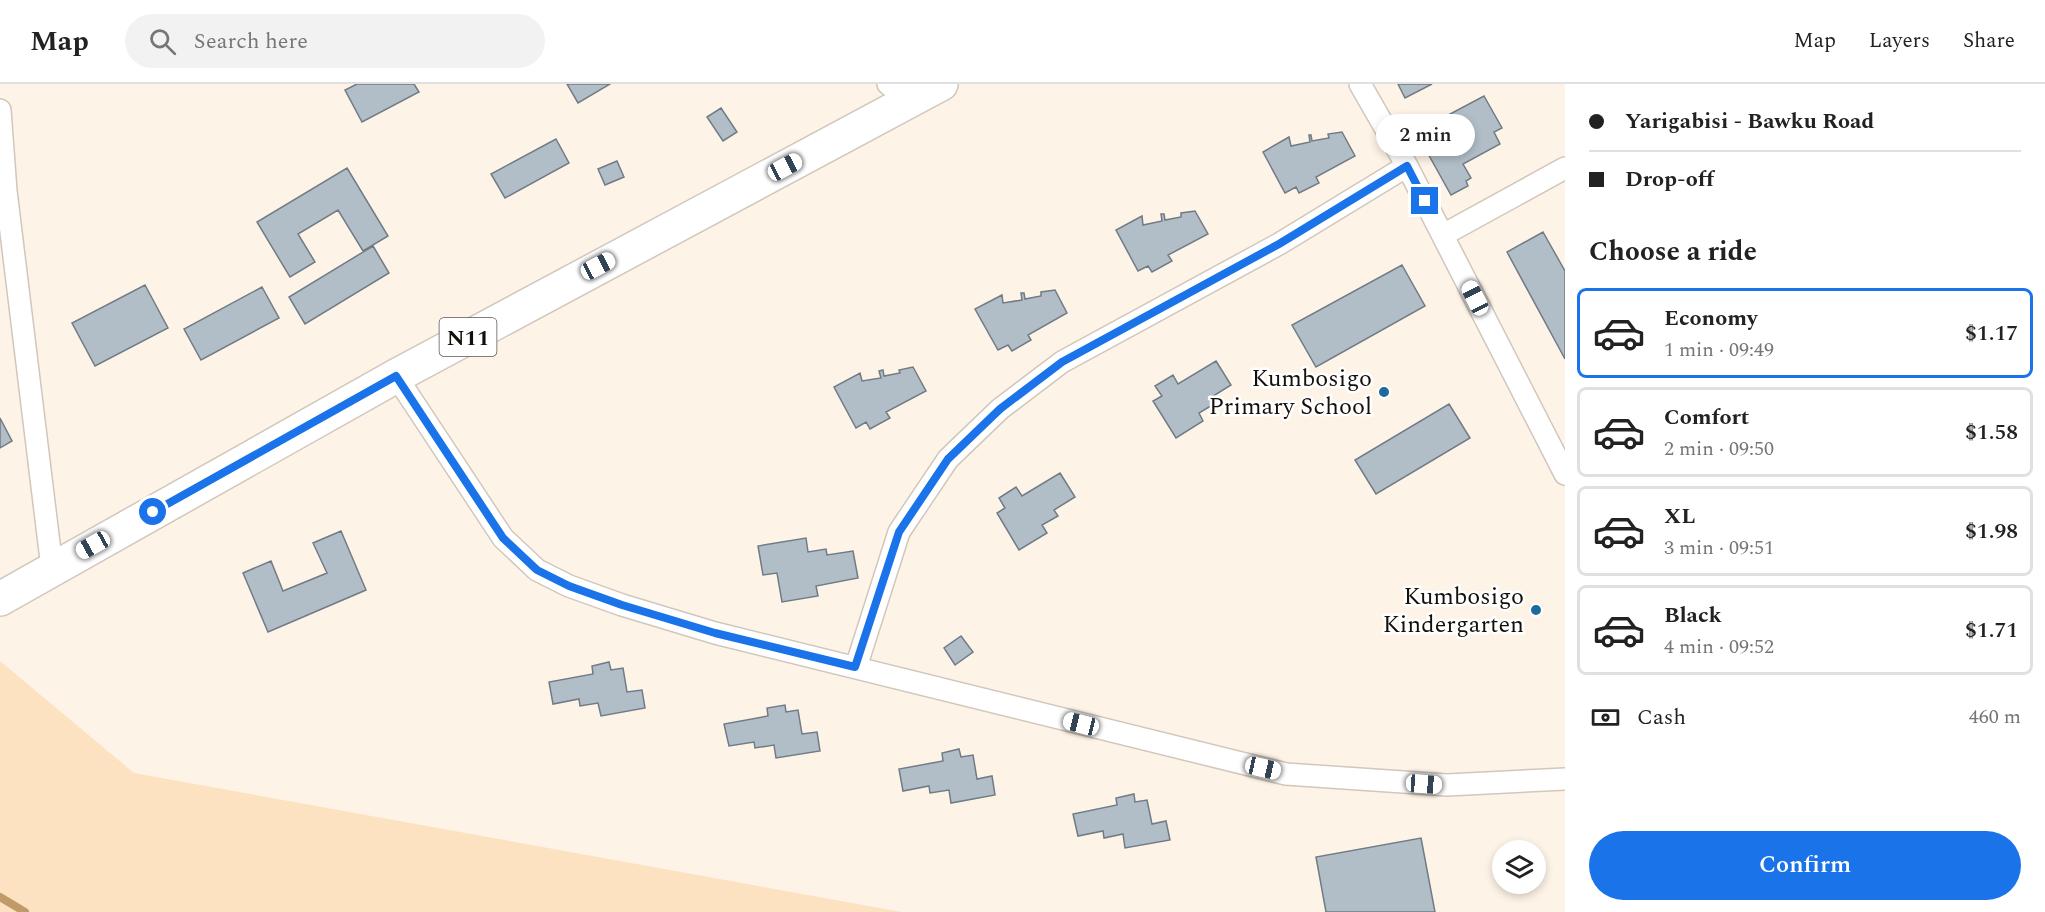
<!DOCTYPE html>
<html lang="en">
<head>
<meta charset="utf-8">
<style>
  :root { --surface:#fff; --page:#f2f2f2; --text:#222; --muted:#767676; --line:#e0e0e0; --accent:#1a73e8 }
  body { margin:0; font-family:Spectral,serif; background:var(--page); color:var(--text); height:100vh; display:flex; flex-direction:column; font-size:22px; white-space:nowrap }
  * { box-sizing:border-box; margin:0 }
  p { font-size:20px; color:var(--muted) }
  .icon { flex:none; width:33px; height:33px; fill:none; stroke:currentColor; stroke-width:2; stroke-linecap:round; stroke-linejoin:round }
  .map { position:relative; flex:1; overflow:hidden }
  .details { display:flex; flex-direction:column; background:var(--surface); width:480px }
  .details>* { flex:none }
  .banner { display:grid; align-content:center; height:132px; padding:0 24px; background:var(--surface) }
  .controls { position:absolute; left:1492px; top:756px; display:grid; gap:12px }
  .controls a { display:grid; place-items:center; width:54px; height:54px; border-radius:50%; background:var(--surface); box-shadow:0 3px 9px #0003; font-size:30px }
  .end { position:absolute; width:27px; height:27px; margin:-14px; border:8px solid #1a73e8; background:#fff; box-shadow:0 0 0 3px #fff }
  .from { border-radius:50% }
  .bubble { position:absolute; height:42px; border-radius:21px; background:var(--surface); box-shadow:0 3px 9px #0003; font-size:20px; font-weight:600; line-height:42px; text-align:center }
  .car { position:absolute; width:18px; height:36px; margin:-18px -9px; border-radius:8px; box-shadow:0 0 4px 2px #0007; background:linear-gradient(#fff 24%,#345 0 40%,#fff 0 76%,#345 0 86%,#fff 0) }
  .banner b { display:flex; align-items:center; gap:21px; height:57px; font-size:22px }
  .banner b+b { border-top:2px solid var(--line) }
  .banner i { width:15px; height:15px; background:var(--text) }
  ul { padding:0; list-style:none }
  li { display:flex; align-items:center; gap:18px; height:90px; margin:0 12px 9px; padding:0 12px; border:3px solid var(--line); border-radius:9px }
  li div { flex:1 }
  li b { display:block; font-size:22px }
  li em { font-style:normal; font-weight:600 }
  li.on { border-color:var(--accent) }
  li>.icon { width:54px; height:54px; stroke-width:1.5 }
  h2 { padding:0 24px; font-size:27px; line-height:72px }
  .pay { display:flex; align-items:center; gap:15px; height:66px; padding:0 24px; font-size:22px }
  .pay p { margin-inline-start:auto }
  .button { display:flex; gap:12px; margin-top:auto; padding:12px 24px }
  .button a { flex:1; height:69px; border-radius:36px; background:var(--accent); color:#fff; font-size:24px; font-weight:600; line-height:69px; text-align:center }
  header { display:flex; align-items:center; gap:36px; box-sizing:border-box; height:84px; padding:0 30px; background:var(--surface); border-bottom:2px solid var(--line) }
  header strong { font-size:28px }
  nav { display:flex; gap:33px; margin-inline-start:auto; font-size:21px }
  .search { width:420px; height:54px; background:var(--page); display:flex; align-items:center; gap:15px; box-sizing:border-box; padding:0 21px; border-radius:33px; color:var(--muted); font-size:22px }
  main { display:flex; flex:1; min-height:0 }
  .map>svg:first-child { display:block }
  .green { fill:#fde2c2 }
  .lines { fill:none; stroke-linecap:round; stroke-linejoin:round }
  .stream { stroke:#c29968; stroke-width:8 }
  .building { fill:#b1bec8; stroke:#707b85; stroke-width:1.5 }
  .minor-casing { stroke:#d1c7bc; stroke-width:24 }
  .trunk-casing { stroke:#d1c7bc; stroke-width:36 }
  .minor { stroke:#fff; stroke-width:21 }
  .trunk { stroke:#fff; stroke-width:33 }
  .route { stroke:#1a73e8; stroke-width:8 }
  .poi-dot { fill:#1c6b9d; stroke:#fff; stroke-width:2 }
  .labels { text-anchor:middle; stroke-width:5; stroke-linejoin:round; paint-order:stroke }
  .shield { fill:#fff; stroke:#5a5754; stroke-width:1.5 }
  .shield-label { font-size:22px; font-weight:bold; fill:#130f0b }
  .poi-label { font-size:24px; fill:#130f0b; stroke:#fff; text-anchor:end }
</style>
</head>
<body>
<header>
<strong>Map</strong>
<div class="search"><svg class="icon" aria-label="search" viewBox="0 0 24 24"><circle cx="10" cy="10" r="6"/><path d="M15 15l6 6"/></svg>Search here</div>
<nav><a>Map</a><a>Layers</a><a>Share</a></nav>
</header>
<main>
<div class="map">
<svg width="1565" height="828" viewBox="0 0 1565 828">
  <rect width="100%" height="100%" fill="#fef3e7"/>
  <!-- green -->
  <path class="green" d="M0,577L134,689L902,828H0Z"/>
  <g class="lines">
    <!-- stream -->
    <path class="stream" d="M0,813L25,828"/>
  </g>
  <!-- building -->
  <path class="building" d="M357,0H414L419,8L362,38L345,6Z
    M567,0H610L578,19Z
    M1398,0H1432L1405,14Z
    M1484,12L1502,44L1494,48L1500,60L1463,80L1471,94L1466,97L1468,102L1451,111L1416,48Z
    M721,24L737,48L723,57L707,33Z
    M1342,48L1355,72L1316,93L1319,99L1299,109L1296,103L1285,109L1263,68L1289,53L1291,62L1310,58L1309,51H1311L1312,57L1329,54L1328,50Z
    M556,55L569,79L505,114L491,90Z
    M617,77L624,93L605,101L598,85Z
    M347,84L388,152L363,167L338,126L298,150L315,178L290,193L257,138Z
    M1195,127L1208,150L1168,171L1172,177L1152,188L1148,182L1138,187L1116,146L1142,132L1143,141L1162,137L1161,130H1164L1165,136L1181,133V129Z
    M1543,148L1565,187V275L1507,168Z
    M373,162L389,189L305,240L289,213Z
    M1402,181L1425,222L1316,283L1292,241Z
    M145,201L168,244L95,282L72,239Z
    M262,203L279,234L201,276L184,245Z
    M1055,206L1067,229L1028,251L1031,256L1012,267L1008,261L998,266L975,225L1002,211L1003,219L1022,216L1021,209H1024L1025,215L1041,212V208Z
    M1216,277L1231,301L1210,314L1214,320L1199,329L1203,337L1176,354L1153,317L1162,312L1155,302L1173,291L1178,300Z
    M913,283L926,307L886,328L890,334L870,345L866,338L856,344L834,303L860,289L862,297L881,294L879,287L883,286L884,292L900,289L899,286Z
    M1449,320L1470,354L1376,410L1355,376Z
    M0,334L12,357L0,364Z
    M1060,389L1075,413L1054,426L1058,432L1042,441L1047,449L1019,466L997,429L1005,424L999,414L1016,403L1022,412Z
    M341,447L366,506L268,548L243,489L271,477L283,507L327,489L313,459Z
    M806,454L808,468L826,465L827,471L853,467L858,494L816,502L818,512L782,518L777,489L763,491L758,462Z
    M961,552L973,568L955,581L944,564Z
    M609,578L611,586L623,584L627,608L642,606L645,624L601,632L598,619L580,622L579,615L553,620L549,598L593,590L592,582Z
    M785,621L786,628L798,626L802,650L817,648L820,667L776,674L774,661L755,664L754,658L729,662L724,640L768,632L767,624Z
    M959,665L961,673L973,671L977,695L992,692L995,711L951,719L949,706L930,709L929,702L903,707L899,685L943,677L942,669Z
    M1134,710L1135,718L1147,716L1152,740L1166,737L1170,756L1125,764L1123,750L1104,754L1103,747L1078,752L1073,730L1117,721L1116,714Z
    M1421,754L1435,828H1326L1316,773Z"/>
  <g class="lines">
    <defs>
      <path id="minor" d="M888,0L910,17
        M1360,0L1407,82L1565,390
        M0,26L6,107L52,484
        M1443,151L1565,84
        M396,292L503,454L537,486L569,502L622,521L715,549L1286,690L1447,701L1565,695
        M856,583L899,448L948,375L1000,325L1062,278L1279,160L1407,82"/>
      <path id="trunk" d="M0,515L396,292L941,0"/>
    </defs>
    <!-- minor casing -->
    <use href="#minor" class="minor-casing"/>
    <!-- trunk casing -->
    <use href="#trunk" class="trunk-casing"/>
    <!-- minor -->
    <use href="#minor" class="minor"/>
    <!-- trunk -->
    <use href="#trunk" class="trunk"/>
  </g>
  <g class="lines">
    <!-- route -->
    <path class="route" d="M153,428L396,292L503,454L537,486L569,502L622,521L715,549L855,583L899,448L948,375L1000,325L1062,278L1279,160L1407,82L1425,117"/>
  </g>
  <!-- markers -->
  <g class="poi-dot">
    <circle cx="1384" cy="308" r="6"/>
    <circle cx="1536" cy="526" r="6"/>
  </g>
  <g class="labels">
    <!-- shield labels -->
    <rect class="shield" x="439.5" y="234" width="57" height="38" rx="4.5"/>
    <g class="shield-label">
      <text x="468" y="261">N11</text>
    </g>
    <!-- poi labels -->
    <g class="poi-label">
      <text x="1372" y="302">Kumbosigo<tspan x="1372" dy="28">Primary School</tspan></text>
      <text x="1524" y="520">Kumbosigo<tspan x="1524" dy="28">Kindergarten</tspan></text>
    </g>
  </g>
</svg>
<div class="controls">
<a><svg class="icon" aria-label="layers" viewBox="0 0 24 24"><path d="M12 4l9 5-9 5-9-5zM3 14l9 5 9-5"/></svg></a>
</div>
<i class="end from" style="left:153px;top:428px"></i>
<i class="end" style="left:1425px;top:117px"></i>
<div class="bubble" style="left:1376px;top:30px;width:99px">2 min</div>
<i class="car" style="left:785px;top:83px;rotate:62deg"></i>
<i class="car" style="left:598px;top:182px;rotate:62deg"></i>
<i class="car" style="left:1475px;top:214px;rotate:333deg"></i>
<i class="car" style="left:93px;top:461px;rotate:241deg"></i>
<i class="car" style="left:1081px;top:640px;rotate:284deg"></i>
<i class="car" style="left:1263px;top:684px;rotate:103deg"></i>
<i class="car" style="left:1424px;top:700px;rotate:94deg"></i>
</div>
<section class="details">
<div class="banner">
<b><i class="from"></i>Yarigabisi - Bawku Road</b>
<b><i></i>Drop-off</b>
</div>
<h2>Choose a ride</h2>
<ul>
<li class="on"><svg class="icon" aria-label="car" viewBox="0 0 24 24"><path d="M5 17H2v-5l4-1 3-4h7l3 4 3 1v5h-3M9 17h6M6 11h13"/><circle cx="7" cy="17" r="2"/><circle cx="17" cy="17" r="2"/></svg><div><b>Economy</b><p>1 min · 09:49</p></div><em>$1.17</em></li>
<li><svg class="icon" aria-label="car" viewBox="0 0 24 24"><path d="M5 17H2v-5l4-1 3-4h7l3 4 3 1v5h-3M9 17h6M6 11h13"/><circle cx="7" cy="17" r="2"/><circle cx="17" cy="17" r="2"/></svg><div><b>Comfort</b><p>2 min · 09:50</p></div><em>$1.58</em></li>
<li><svg class="icon" aria-label="car" viewBox="0 0 24 24"><path d="M5 17H2v-5l4-1 3-4h7l3 4 3 1v5h-3M9 17h6M6 11h13"/><circle cx="7" cy="17" r="2"/><circle cx="17" cy="17" r="2"/></svg><div><b>XL</b><p>3 min · 09:51</p></div><em>$1.98</em></li>
<li><svg class="icon" aria-label="car" viewBox="0 0 24 24"><path d="M5 17H2v-5l4-1 3-4h7l3 4 3 1v5h-3M9 17h6M6 11h13"/><circle cx="7" cy="17" r="2"/><circle cx="17" cy="17" r="2"/></svg><div><b>Black</b><p>4 min · 09:52</p></div><em>$1.71</em></li>
</ul>
<div class="pay"><svg class="icon" aria-label="cash" viewBox="0 0 24 24"><path d="M3 7h18v10H3z"/><circle cx="12" cy="12" r="2"/></svg>Cash<p>460 m</p></div>
<div class="button"><a>Confirm</a></div>
</section>
</main>
</body>
</html>
